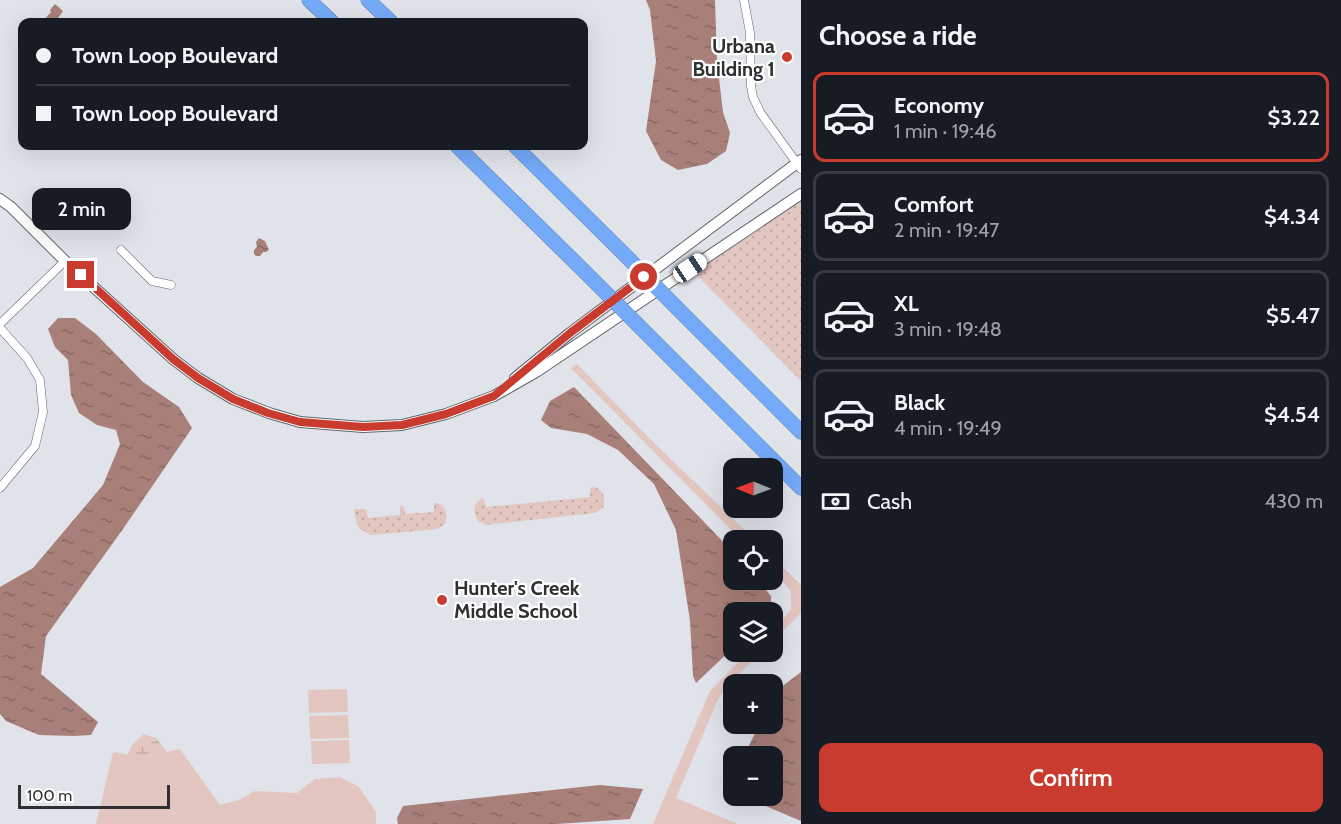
<!DOCTYPE html>
<html lang="en">
<head>
<meta charset="utf-8">
<style>
  :root { --surface:#171b24; --page:#242831; --text:#f1f3f6; --muted:#9ea1a6; --line:#363941; --accent:#c93b2f }
  body { margin:0; font-family:Cabin,sans-serif; background:var(--page); color:var(--text); height:100vh; display:flex; flex-direction:column; font-size:22px; white-space:nowrap }
  * { box-sizing:border-box; margin:0 }
  p { font-size:20px; color:var(--muted) }
  .icon { flex:none; width:33px; height:33px; fill:none; stroke:currentColor; stroke-width:2; stroke-linecap:round; stroke-linejoin:round }
  .map { position:relative; flex:1; overflow:hidden }
  .sheet { display:flex; flex-direction:column; background:var(--surface); width:540px }
  .sheet>* { flex:none }
  .top-card { position:absolute; left:18px; top:18px; width:570px; height:132px; border-radius:12px; box-shadow:0 6px 24px #0002; display:grid; align-content:center; height:132px; padding:0 18px; background:var(--surface) }
  .needle { width:39px; rotate:271deg }
  .fabs { position:absolute; left:723px; top:458px; display:grid; gap:12px }
  .fabs a { display:grid; place-items:center; width:60px; height:60px; border-radius:12px; background:var(--surface); box-shadow:0 6px 24px #0002; font-size:30px }
  .scale { position:absolute; left:18px; bottom:15px; width:152px; box-sizing:border-box; padding-left:6px; border:3px solid #2e3032; border-top:0; font-size:16px; line-height:21px; white-space:nowrap; color:#2e3032; -webkit-text-stroke:4px #fff; paint-order:stroke }
  .end { position:absolute; width:27px; height:27px; margin:-14px; border:8px solid #c93b2f; background:#fff; box-shadow:0 0 0 3px #fff }
  .from { border-radius:50% }
  .bubble { position:absolute; height:42px; border-radius:12px; background:var(--surface); box-shadow:0 6px 24px #0002; font-size:20px; font-weight:600; line-height:42px; text-align:center }
  .car { position:absolute; width:18px; height:36px; margin:-18px -9px; border-radius:8px; box-shadow:0 0 4px 2px #0007; background:linear-gradient(#fff 24%,#345 0 40%,#fff 0 76%,#345 0 86%,#fff 0) }
  .top-card b { display:flex; align-items:center; gap:21px; height:57px; font-size:22px }
  .top-card b+b { border-top:2px solid var(--line) }
  .top-card i { width:15px; height:15px; background:var(--text) }
  ul { padding:0; list-style:none }
  li { display:flex; align-items:center; gap:18px; height:90px; margin:0 12px 9px; padding:0 6px; border:3px solid var(--line); border-radius:12px }
  li div { flex:1 }
  li b { display:block; font-size:22px }
  li em { font-style:normal; font-weight:600 }
  li.current { border-color:var(--accent) }
  li>.icon { width:54px; height:54px; stroke-width:1.5 }
  h2 { padding:0 18px; font-size:27px; line-height:72px }
  .pay { display:flex; align-items:center; gap:15px; height:66px; padding:0 18px; font-size:22px }
  .pay p { margin-inline-start:auto }
  .primary-button { display:flex; gap:12px; margin-top:auto; padding:12px 18px }
  .primary-button a { flex:1; height:69px; border-radius:12px; background:var(--accent); color:#fff; font-size:24px; font-weight:600; line-height:69px; text-align:center }
  main { display:flex; flex:1; min-height:0 }
  .map>svg:first-child { display:block }
  .grass { fill:url(#grass-dots) }
  .wetland { fill:url(#wetland-marsh) }
  .green { fill:#e4c6c1 }
  .water { fill:url(#water-ripples) }
  .lines { fill:none; stroke-linecap:round; stroke-linejoin:round }
  .street-casing { stroke:#61656a; stroke-width:9 }
  .secondary-casing { stroke:#61656a; stroke-width:12 }
  .highway-casing { stroke:#5c7fb3; stroke-width:15 }
  .street { stroke:#fff; stroke-width:8 }
  .secondary { stroke:#fff; stroke-width:10 }
  .highway { stroke:#75aaf8; stroke-width:14 }
  .highway-bridge-casing { stroke:#5c7fb3; stroke-width:15; stroke-linecap:butt }
  .highway-bridge { stroke:#75aaf8; stroke-width:14 }
  .route { stroke:#c93b2f; stroke-width:8 }
  .poi-dot { fill:#c93b2f; stroke:#fff; stroke-width:2 }
  .labels { text-anchor:middle; stroke-width:4.5; stroke-linejoin:round; paint-order:stroke }
  .poi-label { font-size:20px; font-weight:bold; fill:#2e3032; stroke:#fff; text-anchor:end }
</style>
</head>
<body>
<main>
<div class="map">
<svg width="801" height="824" viewBox="0 0 801 824">
  <defs>
    <pattern id="grass-dots" width="8" height="8" patternUnits="userSpaceOnUse" patternTransform="scale(1.5)"><rect width="8" height="8" fill="#e4c6c1"/><path d="M2 2h.1M6 6h.1" fill="none" stroke="#c4aaa6" stroke-width="1.8" stroke-linecap="round"/></pattern>
    <pattern id="wetland-marsh" width="20" height="14" patternUnits="userSpaceOnUse" patternTransform="scale(1.5)"><rect width="20" height="14" fill="#e4c6c1"/><path d="M1 5h8M5 5V1M11 12h8M15 12V8" fill="none" stroke="#c4aaa6"/></pattern>
    <pattern id="water-ripples" width="26" height="14" patternUnits="userSpaceOnUse" patternTransform="scale(1.5)"><rect width="26" height="14" fill="#a98079"/><path d="M2 4q2-2 4 0t4 0M15 11q2-2 4 0t4 0" fill="none" stroke="#8a6964"/></pattern>
  </defs>
  <rect width="100%" height="100%" fill="#e0e4ea"/>
  <!-- grass -->
  <path class="grass" d="M795,197L801,201V381L690,268Z
    M593,487C604,489 606,499 603,508L595,513L486,525L477,520C473,511 473,503 483,498L484,499L486,507L590,497V488Z
    M434,503H436C446,505 448,515 445,524L437,529L371,535L360,529L357,524L354,511V509H366L368,518L400,515V507L402,505L404,507L405,514L434,512Z"/>
  <!-- wetland -->
  <path class="wetland" d="M144,734L156,738L170,756L120,769L133,744Z"/>
  <!-- green -->
  <path class="green" d="M577,364L651,440L755,540H741L571,368Z
    M773,557L801,585V613L773,641V628L791,610V591L773,571Z
    M749,651H762L730,683L719,697L676,798L738,824H653L710,691Z
    M347,689L348,712L309,713L308,690Z
    M348,715L349,738L310,739L309,716Z
    M349,740L350,763L312,764L311,741Z
    M180,749L220,805L239,800L255,791L297,793L315,779L340,777L358,786L376,812V824H96L113,752L143,757Z"/>
  <!-- water -->
  <path class="water" d="M646,0H715L717,61L723,112L730,133L726,151L707,164L678,170L661,160L646,131L656,61L650,10Z
    M55,4L63,11L56,21L58,22H42L51,12L50,10Z
    M259,238L265,241L269,250L266,252H263L260,256H256L254,254V250L257,247L256,242Z
    M58,318H75L96,334L143,382L179,407L192,428L123,529L46,636L41,674L98,722L91,735L74,736L39,735L6,721L0,714V587L33,568L103,485L120,444L116,430L97,425L79,413L71,395L68,360L55,347L48,329Z
    M574,387L733,552L734,579H757L771,596V612H734L733,648L696,683L693,676L690,621L676,530L654,484L618,450L587,434L551,428L541,420L550,401Z
    M801,672V821L740,795H772V756H744L760,723H772L773,698L776,691Z
    M600,785L643,789L630,819L557,824H398L397,818L403,806Z"/>
  <g class="lines">
    <defs>
      <path id="street" d="M744,0L750,33L751,86L753,97L760,112L801,169
        M121,250L152,281L171,285
        M0,324L65,261
        M0,328L27,358L40,380L43,412L35,446L0,488"/>
      <path id="secondary" d="M0,199L11,207L65,261L173,359L198,378L233,399L269,413L300,422L363,427L402,425L446,414L494,396L536,372L801,194
        M515,378L570,333L801,160"/>
      <path id="highway" d="M309,0L332,22
        M368,0L391,22
        M457,146L591,278
        M515,146L625,255
        M677,308L801,432
        M638,325L801,488"/>
    </defs>
    <!-- street casing -->
    <use href="#street" class="street-casing"/>
    <!-- secondary casing -->
    <use href="#secondary" class="secondary-casing"/>
    <!-- highway casing -->
    <use href="#highway" class="highway-casing"/>
    <!-- street -->
    <use href="#street" class="street"/>
    <!-- secondary -->
    <use href="#secondary" class="secondary"/>
    <!-- highway -->
    <use href="#highway" class="highway"/>
    <defs>
      <path id="highway-bridge" d="M625,255L677,308
        M591,278L638,325"/>
    </defs>
    <!-- highway-bridge casing -->
    <use href="#highway-bridge" class="highway-bridge-casing"/>
    <!-- highway-bridge -->
    <use href="#highway-bridge" class="highway-bridge"/>
  </g>
  <g class="lines">
    <!-- route -->
    <path class="route" d="M81,275L173,359L198,378L233,399L268,413L300,422L363,427L402,425L446,414L494,396L570,333L644,277"/>
  </g>
  <!-- markers -->
  <g class="poi-dot">
    <circle cx="787" cy="57" r="6"/>
    <circle cx="442" cy="600" r="6"/>
  </g>
  <g class="labels">
    <!-- poi labels -->
    <g class="poi-label">
      <text x="775" y="53">Urbana<tspan x="775" dy="23">Building 1</tspan></text>
      <text x="454" y="595" text-anchor="start">Hunter's Creek<tspan x="454" dy="23">Middle School</tspan></text>
    </g>
  </g>
</svg>
<div class="fabs">
<a><svg class="needle" viewBox="-14 -14 28 28"><path d="M0-13l5 13h-10z" fill="#e53935"/><path d="M0 13l5-13h-10z" fill="#9ea1a6"/></svg></a>
<a><svg class="icon" aria-label="locate" viewBox="0 0 24 24"><circle cx="12" cy="12" r="6"/><path d="M12 2v4M12 18v4M2 12h4M18 12h4"/></svg></a>
<a><svg class="icon" aria-label="layers" viewBox="0 0 24 24"><path d="M12 4l9 5-9 5-9-5zM3 14l9 5 9-5"/></svg></a>
<a>+</a>
<a>−</a>
</div>
<div class="scale">100 m</div>
<i class="end from" style="left:644px;top:277px"></i>
<i class="end" style="left:81px;top:275px"></i>
<div class="bubble" style="left:32px;top:188px;width:99px">2 min</div>
<i class="car" style="left:690px;top:268px;rotate:56deg"></i>
<div class="top-card">
<b><i class="from"></i>Town Loop Boulevard</b>
<b><i></i>Town Loop Boulevard</b>
</div>
</div>
<section class="sheet">
<h2>Choose a ride</h2>
<ul>
<li class="current"><svg class="icon" aria-label="car" viewBox="0 0 24 24"><path d="M5 17H2v-5l4-1 3-4h7l3 4 3 1v5h-3M9 17h6M6 11h13"/><circle cx="7" cy="17" r="2"/><circle cx="17" cy="17" r="2"/></svg><div><b>Economy</b><p>1 min · 19:46</p></div><em>$3.22</em></li>
<li><svg class="icon" aria-label="car" viewBox="0 0 24 24"><path d="M5 17H2v-5l4-1 3-4h7l3 4 3 1v5h-3M9 17h6M6 11h13"/><circle cx="7" cy="17" r="2"/><circle cx="17" cy="17" r="2"/></svg><div><b>Comfort</b><p>2 min · 19:47</p></div><em>$4.34</em></li>
<li><svg class="icon" aria-label="car" viewBox="0 0 24 24"><path d="M5 17H2v-5l4-1 3-4h7l3 4 3 1v5h-3M9 17h6M6 11h13"/><circle cx="7" cy="17" r="2"/><circle cx="17" cy="17" r="2"/></svg><div><b>XL</b><p>3 min · 19:48</p></div><em>$5.47</em></li>
<li><svg class="icon" aria-label="car" viewBox="0 0 24 24"><path d="M5 17H2v-5l4-1 3-4h7l3 4 3 1v5h-3M9 17h6M6 11h13"/><circle cx="7" cy="17" r="2"/><circle cx="17" cy="17" r="2"/></svg><div><b>Black</b><p>4 min · 19:49</p></div><em>$4.54</em></li>
</ul>
<div class="pay"><svg class="icon" aria-label="cash" viewBox="0 0 24 24"><path d="M3 7h18v10H3z"/><circle cx="12" cy="12" r="2"/></svg>Cash<p>430 m</p></div>
<div class="primary-button"><a>Confirm</a></div>
</section>
</main>
</body>
</html>
